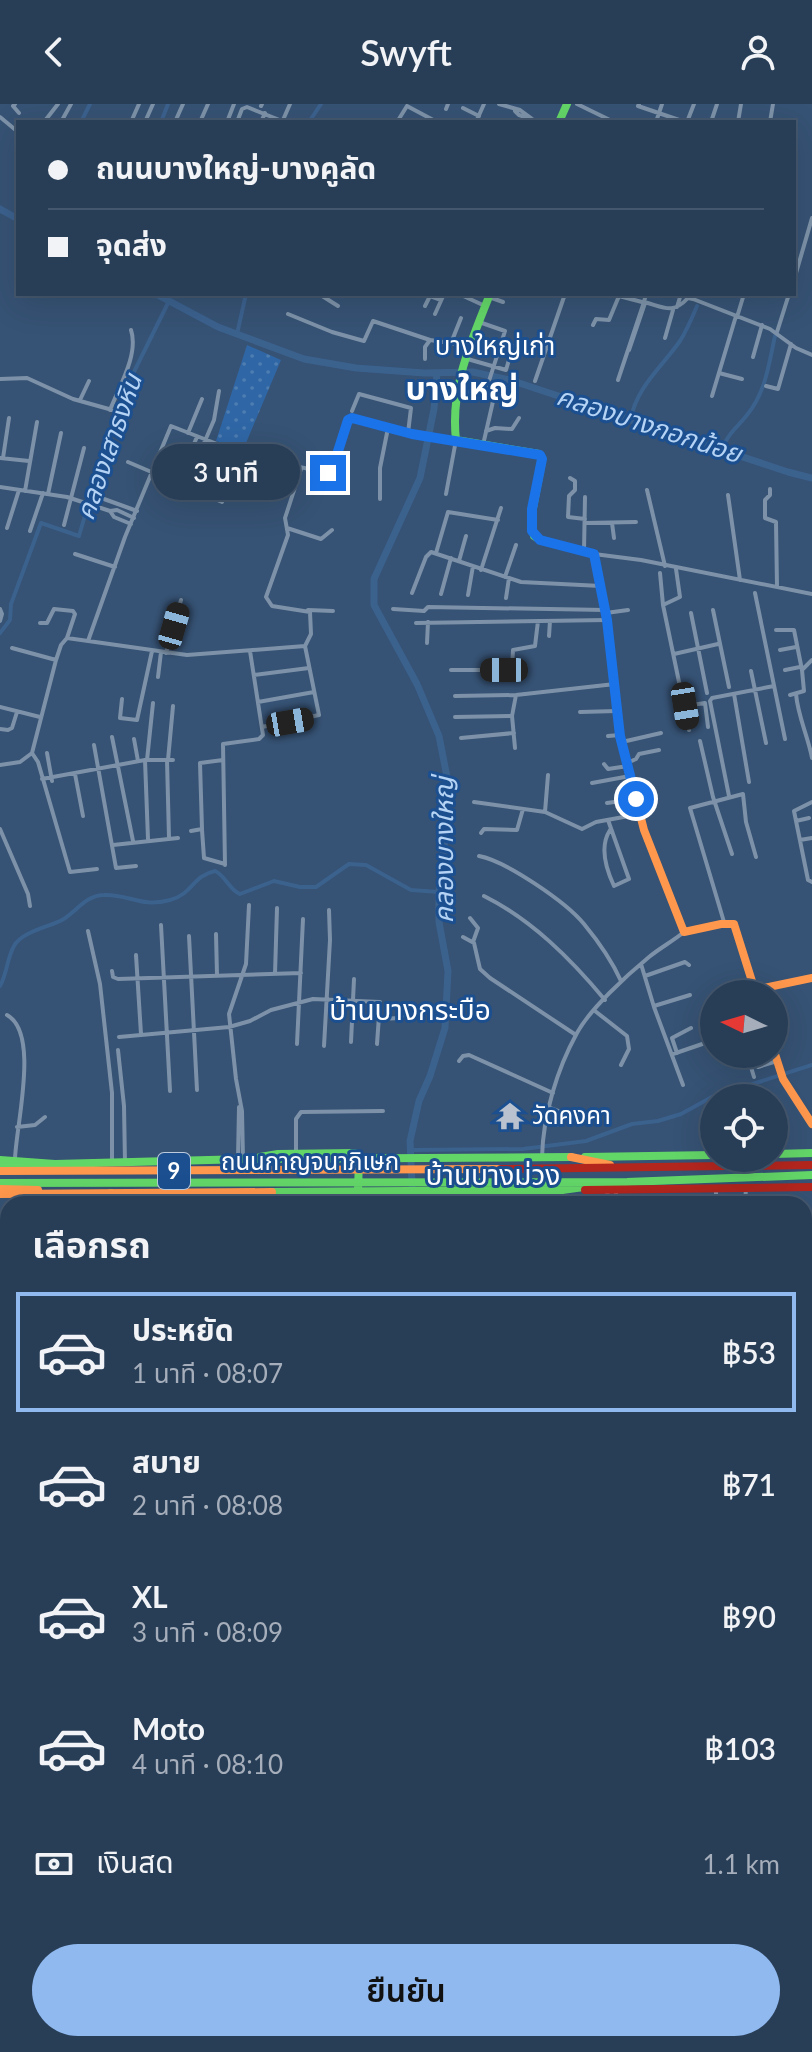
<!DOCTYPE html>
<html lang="th">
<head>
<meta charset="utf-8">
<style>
  :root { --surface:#283e57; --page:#30455d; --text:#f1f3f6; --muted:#a5aeba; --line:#44576d; --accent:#90b9f0 }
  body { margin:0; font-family:Lato,"Noto Sans Thai",sans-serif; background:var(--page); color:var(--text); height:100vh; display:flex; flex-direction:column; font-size:30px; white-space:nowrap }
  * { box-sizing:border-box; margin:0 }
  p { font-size:26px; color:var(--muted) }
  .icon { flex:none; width:44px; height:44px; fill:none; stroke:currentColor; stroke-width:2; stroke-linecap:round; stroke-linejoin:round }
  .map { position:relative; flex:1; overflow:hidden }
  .details { position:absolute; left:0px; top:1092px; width:812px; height:856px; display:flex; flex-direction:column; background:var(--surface); border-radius:24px 24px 0 0; box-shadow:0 8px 32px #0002,0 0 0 2px var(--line) }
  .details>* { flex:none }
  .banner { position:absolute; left:16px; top:16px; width:780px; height:176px; border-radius:0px; box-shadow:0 8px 32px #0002,0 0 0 2px var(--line); display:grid; align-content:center; height:176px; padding:0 32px; background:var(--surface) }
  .needle { width:52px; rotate:275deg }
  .fabs { position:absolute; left:700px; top:876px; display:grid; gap:16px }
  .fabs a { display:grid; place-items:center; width:88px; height:88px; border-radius:50%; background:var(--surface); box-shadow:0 8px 32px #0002,0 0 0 2px var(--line); font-size:40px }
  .end { position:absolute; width:36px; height:36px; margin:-18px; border:10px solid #1a73e8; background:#fff; box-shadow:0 0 0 4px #fff }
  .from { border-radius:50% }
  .bubble { position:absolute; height:56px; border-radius:28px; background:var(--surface); box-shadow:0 8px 32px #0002,0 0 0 2px var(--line); font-size:26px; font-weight:600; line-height:56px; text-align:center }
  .car { position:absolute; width:24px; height:48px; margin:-24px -12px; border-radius:10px; box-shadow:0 0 6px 2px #0007; background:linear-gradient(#222 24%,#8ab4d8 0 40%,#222 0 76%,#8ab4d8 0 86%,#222 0) }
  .banner b { display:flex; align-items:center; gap:28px; height:76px; font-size:30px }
  .banner b+b { border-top:2px solid var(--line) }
  .banner i { width:20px; height:20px; background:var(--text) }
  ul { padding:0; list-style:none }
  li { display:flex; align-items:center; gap:24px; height:120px; margin:0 16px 12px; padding:0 16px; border:4px solid transparent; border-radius:0px }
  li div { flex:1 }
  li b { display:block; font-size:30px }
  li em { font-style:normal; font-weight:600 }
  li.active { border-color:var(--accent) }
  li>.icon { width:72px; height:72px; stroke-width:1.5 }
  h2 { padding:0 32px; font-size:36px; line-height:96px }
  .pay { display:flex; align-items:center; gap:20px; height:88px; padding:0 32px; font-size:30px }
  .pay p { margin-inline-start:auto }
  .cta { display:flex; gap:16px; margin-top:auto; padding:16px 32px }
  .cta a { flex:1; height:92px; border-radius:48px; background:var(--accent); color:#111; font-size:32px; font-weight:600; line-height:92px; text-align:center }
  header { display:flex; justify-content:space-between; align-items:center; height:104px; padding:0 32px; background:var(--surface); font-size:36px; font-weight:600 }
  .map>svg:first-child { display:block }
  .park { fill:url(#park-dots) }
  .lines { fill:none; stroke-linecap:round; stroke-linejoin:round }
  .canal { stroke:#3b618d; stroke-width:4 }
  .river { stroke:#3b618d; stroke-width:7 }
  .street { stroke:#7d92a8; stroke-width:4 }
  .fast { stroke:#63d668; stroke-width:8 }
  .slow { stroke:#ff974d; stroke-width:8 }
  .jam { stroke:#b3261e; stroke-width:8 }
  .route { stroke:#1a73e8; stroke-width:10 }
  .labels { text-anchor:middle; stroke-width:6; stroke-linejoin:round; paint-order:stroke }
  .shield { fill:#1b4f8f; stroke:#bbcadd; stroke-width:2 }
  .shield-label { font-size:22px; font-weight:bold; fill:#fff }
  .poi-label { font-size:24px; fill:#fff; stroke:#1b4f8f; text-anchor:start }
  .street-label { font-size:24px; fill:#fff; stroke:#1b4f8f }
  .neighbourhood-label { font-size:26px; fill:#fff; stroke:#1b4f8f }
  .water-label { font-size:26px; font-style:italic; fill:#b5d3f5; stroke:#1b4f8f }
  .quarter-label { font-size:28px; fill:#fff; stroke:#1b4f8f }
  .district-label { font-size:32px; font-weight:bold; fill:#fff; stroke:#1b4f8f }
</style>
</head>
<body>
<header><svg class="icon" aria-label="back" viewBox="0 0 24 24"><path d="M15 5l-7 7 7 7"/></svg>Swyft<svg class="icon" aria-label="person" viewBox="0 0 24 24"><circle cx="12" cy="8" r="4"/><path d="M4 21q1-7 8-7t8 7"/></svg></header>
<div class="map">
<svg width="812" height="1948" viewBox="0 0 812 1948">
  <defs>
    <pattern id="park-dots" width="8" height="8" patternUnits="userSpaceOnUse" patternTransform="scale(2)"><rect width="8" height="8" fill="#2f66a5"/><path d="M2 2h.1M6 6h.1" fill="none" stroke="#4e7db2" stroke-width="1.8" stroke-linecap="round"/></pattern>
  </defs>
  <rect width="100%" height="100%" fill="#365274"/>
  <!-- park -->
  <path class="park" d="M247,241L281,256L243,346L216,337Z"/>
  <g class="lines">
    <!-- canal -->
    <path class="canal" d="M81,18L90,0
      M161,18L168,0
      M309,18L321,0
      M237,230L246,190
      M630,317C637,282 661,264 680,237C687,226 692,214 697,202
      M721,346C731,326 735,326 747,311C766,288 769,259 775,232
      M0,529L10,516L11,500L41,419L79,432L102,353L128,280L169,197
      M0,882C7,870 7,854 14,842C21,828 49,823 62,816C76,808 86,791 104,791C129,790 141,804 170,796C193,790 192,772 215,767C226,772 229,786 240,790L274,777L300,783H316L349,760L366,761L411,786L439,788
      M410,1046L523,1045L586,1037L632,1020L658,1017L681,1010L712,993L812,961
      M804,1298H812
      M804,1426L812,1437
      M0,1657L8,1654
      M58,1940L78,1948"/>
    <!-- river -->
    <path class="river" d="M0,105L18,115
      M156,190L218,223L304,255L356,264L424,269L473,268L510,276L788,368L812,374
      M413,1100L410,1037L419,997L430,972L445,924L448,867L439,818V788L447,717V673L439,632L417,580L374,501V475L420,374L434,305L437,269
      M486,1940L497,1948"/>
    <!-- street -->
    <path class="street" d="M15,0L13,2L19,9
      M499,0L520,6L531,14
      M577,0L614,18
      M639,0L638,2L685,18
      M261,2L262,0
      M463,4L479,12
      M446,5L448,0
      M515,7L519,11L540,18
      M0,13L18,28
      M283,16L290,0
      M44,18L58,0
      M61,18L71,0
      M131,18L139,0
      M145,18L153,0
      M175,18L183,0
      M200,18L208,0
      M227,18L234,0
      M237,18L242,5L247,3L282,17
      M261,18L265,9
      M397,18L407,2L437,18
      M476,18L484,0
      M656,18L662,0
      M687,18L694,0
      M711,18L717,0
      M738,18L741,0
      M770,18L773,0
      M794,176L812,114
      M319,190L338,202
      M459,190L485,202
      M646,190L644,198C664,203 672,211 688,194L693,195L770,225L796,244L812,251
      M489,193L503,198
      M425,202L430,192L441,196
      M677,203L681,190
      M288,210L332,228L364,237L373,217L430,236
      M435,210L444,190
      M737,213L744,190
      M479,218L505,227L488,280L494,293
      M593,221L596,215L609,216L619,192L642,198
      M777,228L789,190
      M665,234L673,206
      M451,239L461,214
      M629,246L645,199
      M753,253L762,221
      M464,254L506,266L513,242
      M425,255V243L430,236L469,242
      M719,269L742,275
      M0,275L27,274L73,295L116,307
      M618,276L644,198
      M535,277L565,190
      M457,282L471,290L494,293L483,341
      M766,282L778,285L791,240
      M712,292L736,212
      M80,296L89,277
      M110,306C119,283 139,250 131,226
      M352,307L359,290L411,304L408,329
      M486,327L495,324L512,325L519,314
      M188,329L202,295
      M189,351L197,333
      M0,354L29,357
      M3,354L9,314
      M128,358L222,398
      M570,374L575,377V386L569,392L568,413L585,415
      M0,383L67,393L110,407
      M185,383L214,316L219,287
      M770,385V391L765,396V414L776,418L777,483
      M647,386L665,462
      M25,387L37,318
      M48,390L61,329
      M728,391L740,476
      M104,395L137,407
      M380,395V364L388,324
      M585,419L636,418
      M612,419L614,434
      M131,420L114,413L110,407L117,406L134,414
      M64,421L84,344
      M7,424L19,386
      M287,424L321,435L332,426
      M30,427L43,389
      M584,447L585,393
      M436,449L448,408L498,416
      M75,450L115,463
      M594,450L641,456L812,490
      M459,457L466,432
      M676,465L680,493L663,501L689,626
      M481,466L501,404
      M660,469L663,501
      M505,473L516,441
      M412,489L426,453L431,448L521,478L601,482
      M755,489L785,635
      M441,490L451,454
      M468,491L473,462
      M506,494L509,474
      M0,505L2,510L0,517
      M393,505L424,507L428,503L605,506
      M308,506L333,507
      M713,506L729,583
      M606,509L628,506
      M691,509L707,589
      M40,519H47L54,505L73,507L75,510L67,534
      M416,519L607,516
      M776,526H794L802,566
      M549,532L550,517
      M88,537L125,433L171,322L248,352L328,369L332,366L348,316L352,314L412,330L456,336L446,390
      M427,539L428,518
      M12,544L56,556
      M780,546L796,543
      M166,549L181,496
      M674,550L718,540
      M451,566H504L512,564L513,546L535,542L538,517
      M785,566L800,563
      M751,567L766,639
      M254,571L309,564
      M158,573L161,548
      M734,590L749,678
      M796,590C798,613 808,632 812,654
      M790,591L804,587L802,566L812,556
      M455,592L516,591L615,580
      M122,595L120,614L137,616L152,547
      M258,598L314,588
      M685,602L705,599L708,623
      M0,603L40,613
      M580,608L617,607
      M455,613L512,612
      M262,623L319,611L305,542L311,530L310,508L272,502L266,493L288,431L285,414L301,365
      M0,625L8,626L12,624L17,608
      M608,632L620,631
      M112,633L133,737
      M461,634L514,629
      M134,635L138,657
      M700,637L713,693L732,750
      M622,638L661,629
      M94,641L116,764L136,762
      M515,644L512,612L516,591
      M32,649L38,658L70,768L97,765
      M47,649L52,677
      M145,656L148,735
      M147,656L153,599
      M167,656L169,734
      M168,656L173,602
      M627,659L636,655L639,650L659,646
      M604,660L608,665L628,662
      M0,661L20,658L32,649L56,556L61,541L67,534L187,551L305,542
      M75,670L83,712
      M42,675L145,656H173
      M592,679L630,672
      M729,692L710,597L712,594L774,582
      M474,698L545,708L582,725L596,718L640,710
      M812,698L794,707L808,776L812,778
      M607,699L636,695
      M545,708L548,671
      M608,716L629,775L614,782C606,765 599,743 610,726
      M796,717L809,714
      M0,725L28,790L30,802
      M202,726L204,754L225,760
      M191,727L202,725L200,659L223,656
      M481,729L484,725L517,726L523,705
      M800,736L812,734
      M113,741L178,734
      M479,752C506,757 566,798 584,820C598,837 612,857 621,877
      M225,761L223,640L259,635L263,631L250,547
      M484,792C532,816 571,855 605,896
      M470,814L478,824L473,838
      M724,818L690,704L743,690L746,718L756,753
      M161,821L170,987
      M88,827L100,880L112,989V1059
      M216,830L217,871
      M189,832L197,986
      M463,833L474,839L480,865L490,874L576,931
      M136,851L141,930
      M641,860L654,903L683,981
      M112,867L113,873L118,875L301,869
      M275,870L277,804
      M645,872L685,858L689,861
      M654,902L690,891
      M595,907L627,932L629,945L621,961
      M7,911C40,929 16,1021 15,1055
      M379,915L400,914L405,909
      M119,933L229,923L250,917L271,906L313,895L380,898L377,940
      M351,938L354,875
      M297,940L303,815
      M324,942L330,836L329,806
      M118,946L124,1002L125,1059
      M677,949L672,934L691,924
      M673,950L714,936
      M747,950L754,973
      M754,956L758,963L777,957
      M459,957L463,952L469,951L553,989
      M550,1004L569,1011L579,1021
      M557,1021L560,1008
      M17,1023L35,1021L45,1013
      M296,1050V1015L301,1008L383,1007
      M542,1053C543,1012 557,965 577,929C590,905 627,871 649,853C660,844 673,837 684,828
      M238,1054L239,1003
      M243,1055L242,1007L236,975L229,910L246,860L249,801
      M716,1085V1100
      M606,1086L611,1100
      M615,1086L619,1100
      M164,1089V1100
      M483,1100L507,1097L509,1086
      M552,1100L553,1086
      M745,1100L746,1084
      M0,1238L8,1239
      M0,1264H8
      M804,1273L807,1264L808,1169L812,1162
      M5,1351H8
      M0,1392H8
      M804,1394L812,1397
      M0,1416L8,1417
      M0,1441L8,1442
      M0,1466L8,1467
      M804,1478L812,1480
      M0,1492H8
      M0,1539L8,1540
      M0,1707L8,1683
      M804,1770H812
      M0,1906L8,1909
      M804,1909H812
      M809,1909L812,1945
      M46,1940L64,1948
      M272,1940V1948
      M4,1948L8,1929
      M26,1948L28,1940
      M539,1948L565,1943L569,1948"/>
    <!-- fast -->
    <path class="fast" d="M559,18L567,0
      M490,190C471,238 450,283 456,336L539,350L542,357L531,414L534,432L540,436L594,450L607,516L614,577
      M774,1050L812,1049
      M585,1053L714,1051
      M0,1056L55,1060L247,1055L571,1053
      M0,1061L35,1060
      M0,1079L627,1078L812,1071
      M562,1086L591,1082
      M272,1088L563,1086
      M111,1089L112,1100
      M250,1091L302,1096L355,1092L358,1088L359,1054L355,1049L278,1050L260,1053
      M722,1948L726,1940"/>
    <!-- slow -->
    <path class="slow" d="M614,577L620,632L644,726L684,828L721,820H734L756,890
      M754,886L812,874
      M774,947L783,975L812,1020
      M571,1053L610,1061
      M0,1067L501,1065
      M0,1085L38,1086
      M0,1090L272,1088
      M804,1576L812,1540
      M0,1779L8,1781
      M303,1940V1948"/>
    <!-- jam -->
    <path class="jam" d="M501,1065L812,1061
      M585,1086L812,1083"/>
  </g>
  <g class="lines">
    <!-- route -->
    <path class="route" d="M328,369L332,366L348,316L352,314L412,330L540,351L542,355L532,405V427L540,436L594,450L607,516L620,632L636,695"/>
  </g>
  <!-- icons -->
  <defs>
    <symbol id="temple-bare" viewBox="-9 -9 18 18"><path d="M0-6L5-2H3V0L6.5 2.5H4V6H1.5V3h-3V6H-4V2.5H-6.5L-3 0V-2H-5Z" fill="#b9c2ce" stroke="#1b4f8f" stroke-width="2.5" paint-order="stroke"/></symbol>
  </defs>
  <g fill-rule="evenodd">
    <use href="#temple-bare" x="490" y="992" width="40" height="40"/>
  </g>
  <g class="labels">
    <!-- shield labels -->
    <rect class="shield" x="158" y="1049" width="32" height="36" rx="6"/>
    <g class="shield-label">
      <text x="174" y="1075">9</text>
    </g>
    <!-- poi labels -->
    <g class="poi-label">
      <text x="532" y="1020">วัดคงคา</text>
    </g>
    <!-- street labels -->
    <g class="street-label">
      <text x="310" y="1066">ถนนกาญจนาภิเษก</text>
    </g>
    <!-- neighbourhood labels -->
    <g class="neighbourhood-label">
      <text x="495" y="251">บางใหญ่เก่า</text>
    </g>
    <!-- water labels -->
    <g class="water-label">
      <text transform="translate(649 321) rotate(18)" y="9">คลองบางกอกน้อย</text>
      <text transform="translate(109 343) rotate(-71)" y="9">คลองเสาธงหิน</text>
      <text transform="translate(444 746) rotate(-90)" y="9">คลองบางใหญ่</text>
    </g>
    <!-- quarter labels -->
    <g class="quarter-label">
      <text x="410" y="916">บ้านบางกระบือ</text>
      <text x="493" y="1081">บ้านบางม่วง</text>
    </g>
    <!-- district labels -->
    <g class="district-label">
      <text x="462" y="296">บางใหญ่</text>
    </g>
  </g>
</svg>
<div class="fabs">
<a><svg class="needle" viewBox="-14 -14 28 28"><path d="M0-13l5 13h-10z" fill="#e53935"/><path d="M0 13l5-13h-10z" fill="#a5aeba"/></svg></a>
<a><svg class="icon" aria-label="locate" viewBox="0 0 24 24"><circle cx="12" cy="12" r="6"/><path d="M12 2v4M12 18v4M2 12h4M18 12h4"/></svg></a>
</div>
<i class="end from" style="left:636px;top:695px"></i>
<i class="end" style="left:328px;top:369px"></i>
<div class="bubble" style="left:152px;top:340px;width:148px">3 นาที</div>
<i class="car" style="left:174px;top:522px;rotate:16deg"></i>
<i class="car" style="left:504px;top:566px;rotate:270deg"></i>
<i class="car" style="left:685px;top:602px;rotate:171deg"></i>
<i class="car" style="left:290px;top:618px;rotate:80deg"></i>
<div class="banner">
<b><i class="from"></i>ถนนบางใหญ่-บางคูลัด</b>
<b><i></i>จุดส่ง</b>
</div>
<section class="details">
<h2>เลือกรถ</h2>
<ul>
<li class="active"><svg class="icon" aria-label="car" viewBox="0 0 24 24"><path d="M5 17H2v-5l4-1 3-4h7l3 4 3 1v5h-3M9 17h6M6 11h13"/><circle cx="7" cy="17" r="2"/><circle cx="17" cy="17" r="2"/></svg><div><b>ประหยัด</b><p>1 นาที · 08:07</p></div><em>฿53</em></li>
<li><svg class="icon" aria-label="car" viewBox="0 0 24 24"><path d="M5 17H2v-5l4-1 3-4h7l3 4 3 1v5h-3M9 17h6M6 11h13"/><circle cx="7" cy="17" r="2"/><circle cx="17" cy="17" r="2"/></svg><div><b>สบาย</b><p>2 นาที · 08:08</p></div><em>฿71</em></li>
<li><svg class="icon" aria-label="car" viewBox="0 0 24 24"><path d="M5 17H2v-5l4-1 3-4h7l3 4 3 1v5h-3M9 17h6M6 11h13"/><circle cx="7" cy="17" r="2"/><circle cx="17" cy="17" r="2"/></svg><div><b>XL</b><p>3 นาที · 08:09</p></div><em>฿90</em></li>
<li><svg class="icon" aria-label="car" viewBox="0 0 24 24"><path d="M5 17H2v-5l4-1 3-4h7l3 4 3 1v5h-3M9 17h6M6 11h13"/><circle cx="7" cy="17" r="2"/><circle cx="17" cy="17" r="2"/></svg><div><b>Moto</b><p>4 นาที · 08:10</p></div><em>฿103</em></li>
</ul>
<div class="pay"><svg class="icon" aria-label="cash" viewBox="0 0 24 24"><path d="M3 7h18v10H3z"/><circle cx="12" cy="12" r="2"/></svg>เงินสด<p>1.1 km</p></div>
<div class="cta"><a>ยืนยัน</a></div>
</section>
</div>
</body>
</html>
